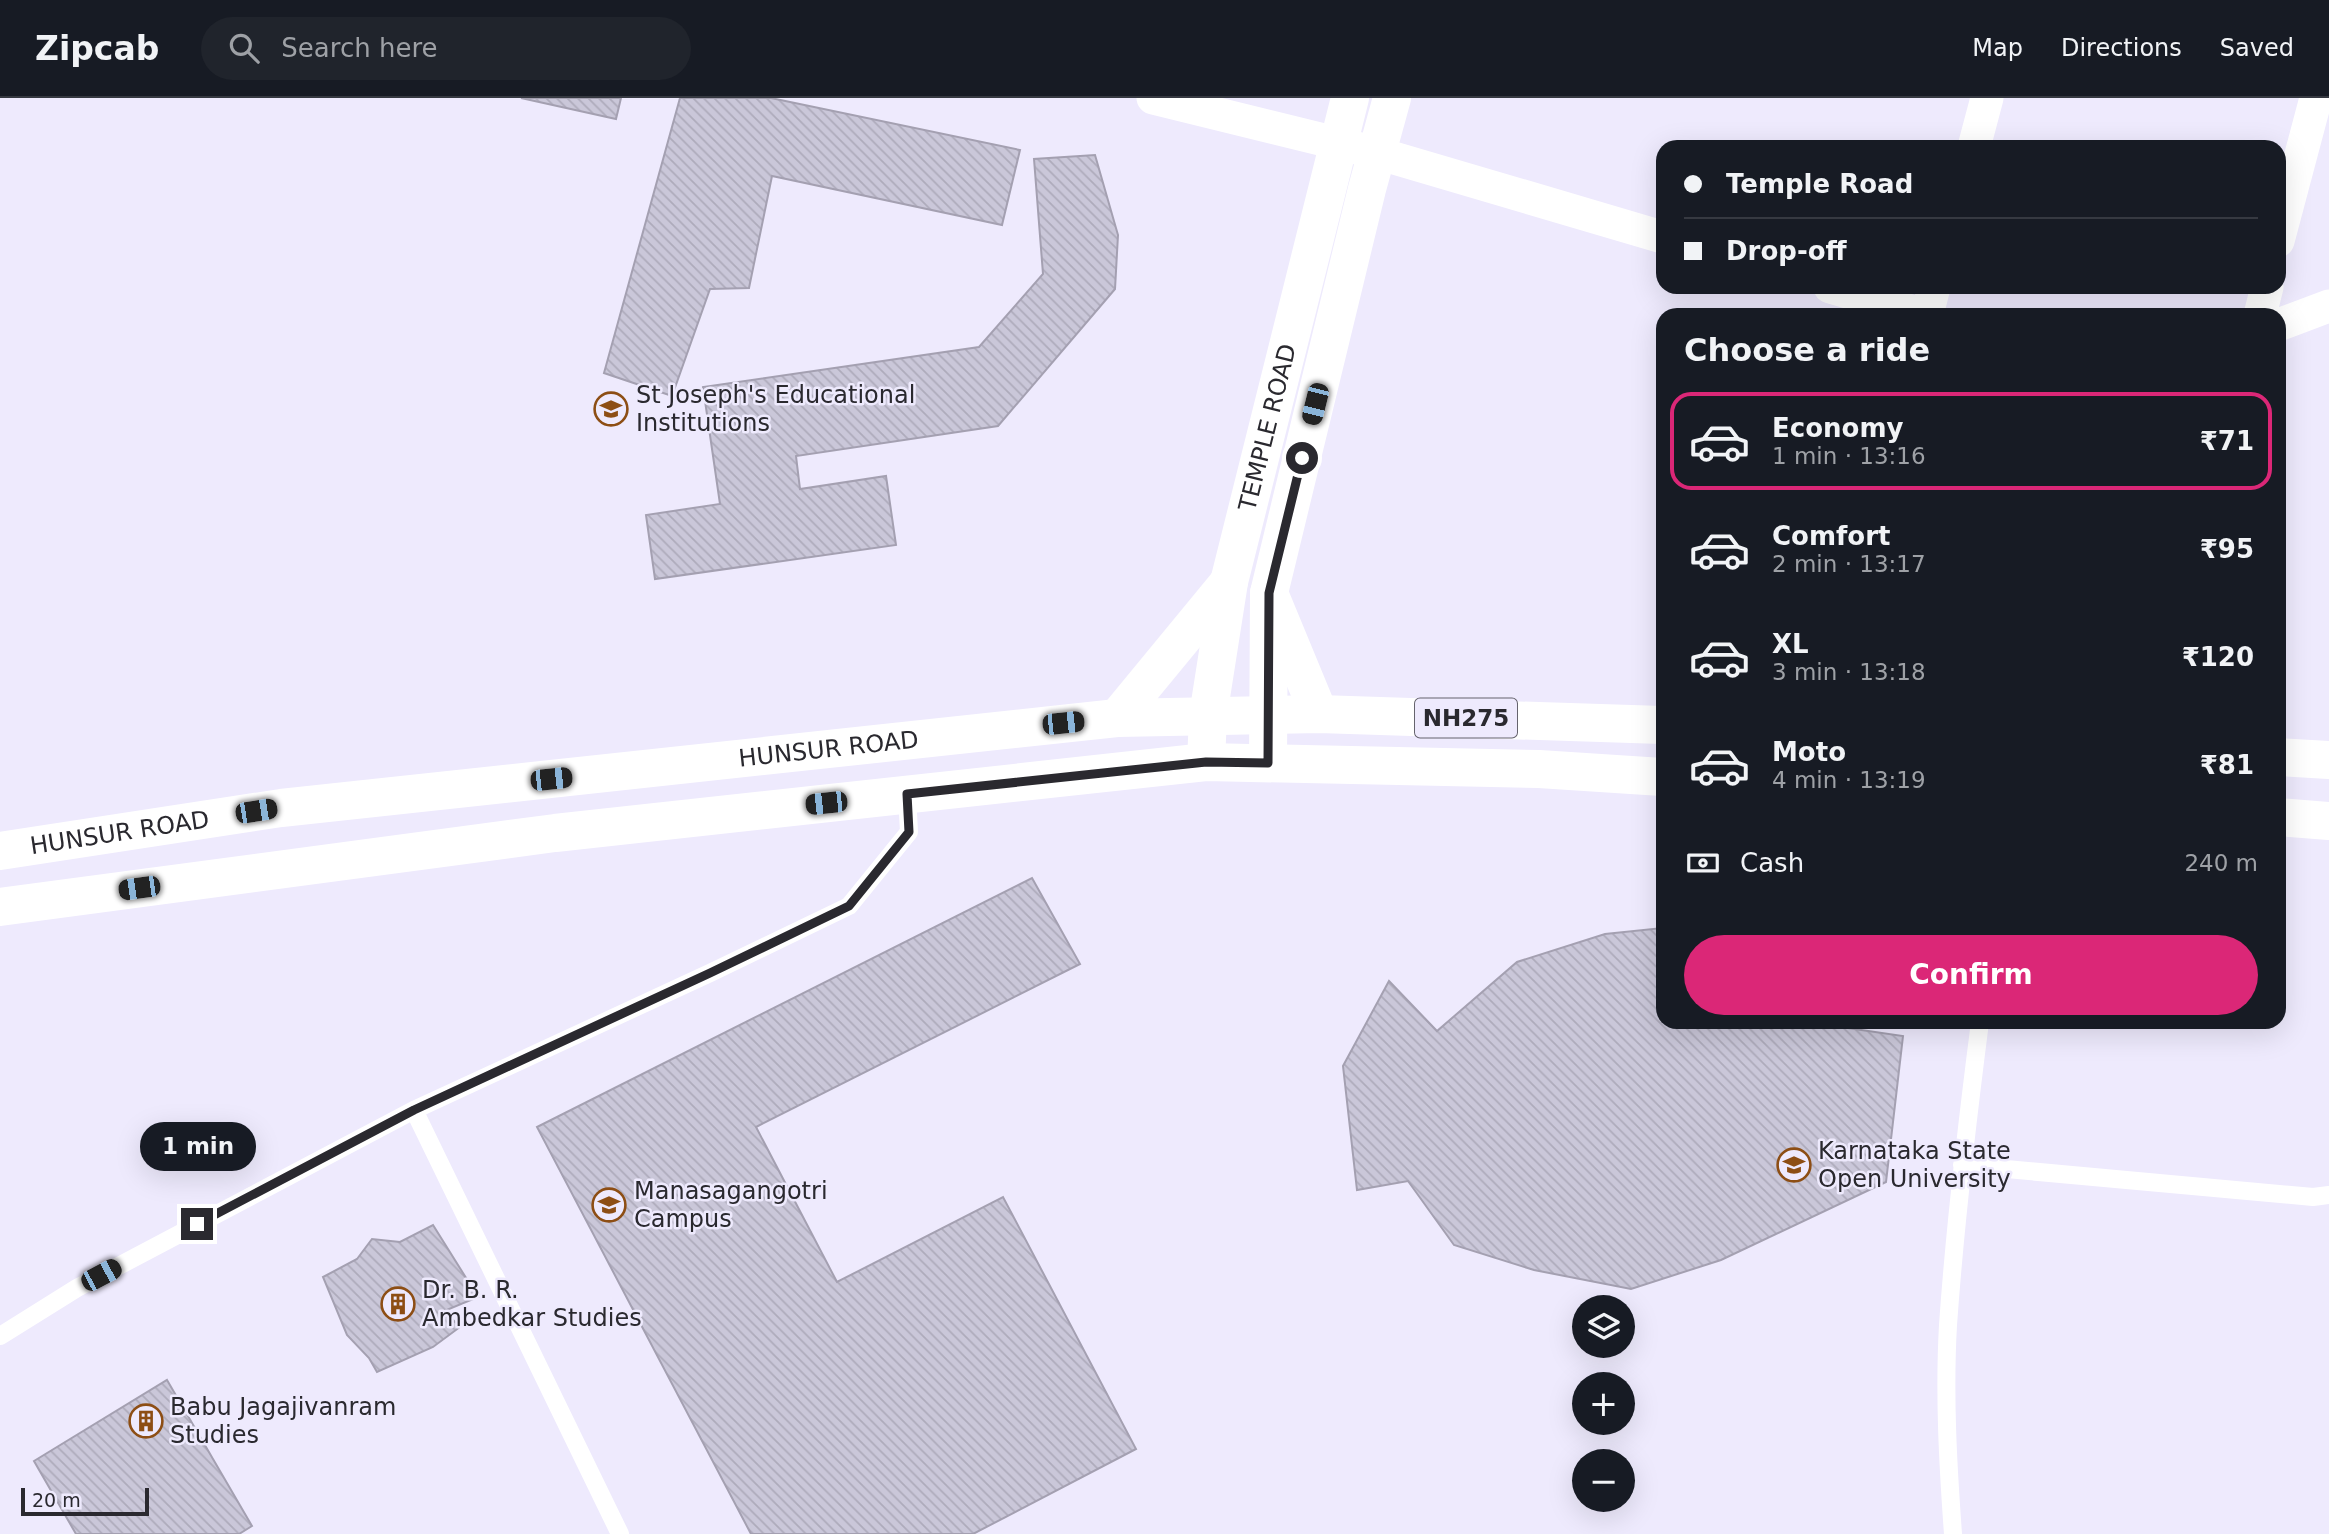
<!DOCTYPE html>
<html lang="en">
<head>
<meta charset="utf-8">
<style>
  :root { --surface:#171b24; --page:#20242c; --text:#f1f3f6; --muted:#9ea1a6; --line:#363941; --accent:#db2777 }
  body { margin:0; font-family:"DejaVu Sans",sans-serif; background:var(--page); color:var(--text); height:100vh; display:flex; flex-direction:column; font-size:26px; white-space:nowrap }
  * { box-sizing:border-box; margin:0 }
  p { font-size:23px; color:var(--muted) }
  .icon { flex:none; width:38px; height:38px; fill:none; stroke:currentColor; stroke-width:2; stroke-linecap:round; stroke-linejoin:round }
  .map { position:relative; flex:1; overflow:hidden }
  .side { position:absolute; left:1656px; top:210px; width:630px; height:721px; display:flex; flex-direction:column; background:var(--surface); border-radius:21px; box-shadow:0 7px 28px #0002 }
  .side>* { flex:none }
  .top-card { position:absolute; left:1656px; top:42px; width:630px; height:154px; border-radius:21px; box-shadow:0 7px 28px #0002; display:grid; align-content:center; height:154px; padding:0 28px; background:var(--surface) }
  .tools { position:absolute; left:1572px; top:1197px; display:grid; gap:14px }
  .tools a { display:grid; place-items:center; width:63px; height:63px; border-radius:50%; background:var(--surface); box-shadow:0 7px 28px #0002; font-size:35px }
  .scale { position:absolute; left:21px; bottom:18px; width:128px; box-sizing:border-box; padding-left:7px; border:4px solid #2a292f; border-top:0; font-size:19px; line-height:24px; white-space:nowrap; color:#2a292f; -webkit-text-stroke:5px #eeeafd; paint-order:stroke }
  .end { position:absolute; width:32px; height:32px; margin:-16px; border:9px solid #2a292f; background:#fff; box-shadow:0 0 0 4px #fff }
  .from { border-radius:50% }
  .bubble { position:absolute; height:49px; border-radius:24px; background:var(--surface); box-shadow:0 7px 28px #0002; font-size:23px; font-weight:800; line-height:49px; text-align:center }
  .car { position:absolute; width:21px; height:42px; margin:-21px -10px; border-radius:9px; box-shadow:0 0 5px 2px #0007; background:linear-gradient(#222 24%,#8ab4d8 0 40%,#222 0 76%,#8ab4d8 0 86%,#222 0) }
  .top-card b { display:flex; align-items:center; gap:24px; height:66px; font-size:26px }
  .top-card b+b { border-top:2px solid var(--line) }
  .top-card i { width:18px; height:18px; background:var(--text) }
  ul { padding:0; list-style:none }
  li { display:flex; align-items:center; gap:21px; height:98px; margin:0 14px 10px; padding:0 14px; border:4px solid transparent; border-radius:21px }
  li div { flex:1 }
  li b { display:block; font-size:26px }
  li em { font-style:normal; font-weight:800 }
  li.active { border-color:var(--accent) }
  li>.icon { width:63px; height:63px; stroke-width:1.5 }
  h2 { padding:0 28px; font-size:32px; line-height:84px }
  .pay { display:flex; align-items:center; gap:18px; height:77px; padding:0 28px; font-size:26px }
  .pay p { margin-inline-start:auto }
  .action { display:flex; gap:14px; margin-top:auto; padding:14px 28px }
  .action a { flex:1; height:80px; border-radius:42px; background:var(--accent); color:#fff; font-size:28px; font-weight:800; line-height:80px; text-align:center }
  header { display:flex; align-items:center; gap:42px; box-sizing:border-box; height:98px; padding:0 35px; background:var(--surface); border-bottom:2px solid var(--line) }
  header strong { font-size:33px }
  nav { display:flex; gap:38px; margin-inline-start:auto; font-size:24px }
  .search { width:490px; height:63px; background:var(--page); display:flex; align-items:center; gap:18px; box-sizing:border-box; padding:0 24px; border-radius:38px; color:var(--muted); font-size:26px }
  .map>svg:first-child { display:block }
  .building { fill:url(#building-back-hatch); stroke:#a4a0b1; stroke-width:2 }
  .lines { fill:none; stroke-linecap:round; stroke-linejoin:round }
  .service { stroke:#fff; stroke-width:18 }
  .minor { stroke:#fff; stroke-width:33 }
  .tertiary { stroke:#fff; stroke-width:38 }
  .primary { stroke:#fff; stroke-width:38 }
  .route { stroke:#2a292f; stroke-width:9 }
  .labels { text-anchor:middle; stroke-width:5; stroke-linejoin:round; paint-order:stroke }
  .shield { fill:#eeeafd; stroke:#65636d; stroke-width:2 }
  .shield-label { font-size:23px; font-weight:bold; fill:#2a292f }
  .poi-label { font-size:24px; fill:#2a292f; stroke:#eeeafd; text-anchor:start }
  .street-label { font-size:24px; fill:#2a292f; stroke:#eeeafd }
</style>
</head>
<body>
<header>
<strong>Zipcab</strong>
<div class="search"><svg class="icon" aria-label="search" viewBox="0 0 24 24"><circle cx="10" cy="10" r="6"/><path d="M15 15l6 6"/></svg>Search here</div>
<nav><a>Map</a><a>Directions</a><a>Saved</a></nav>
</header>
<div class="map">
<svg width="2329" height="1436" viewBox="0 0 2329 1436">
  <defs>
    <pattern id="building-back-hatch" width="6" height="6" patternUnits="userSpaceOnUse" patternTransform="scale(1.75)"><rect width="6" height="6" fill="#cac7d9"/><path d="M-1 5l2 2M0 0l6 6M5-1l2 2" fill="none" stroke="#aeabbb"/></pattern>
  </defs>
  <rect width="100%" height="100%" fill="#eeeafd"/>
  <!-- building -->
  <path class="building" d="M521,0H621L616,21Z
    M680,0H771L1020,52L1002,127L772,78L749,190L710,191L672,298L604,275Z
    M1095,57L1118,137L1115,191L998,328L796,358L800,391L886,378L896,447L655,481L646,417L720,406L703,289L979,249L1043,176L1034,61Z
    M1032,780L1080,866L756,1029L837,1184L1003,1099L1136,1351L973,1436H751L537,1029Z
    M1662,830V924H1834L1841,929L1903,938L1886,1084L1721,1162L1631,1191L1534,1172L1454,1147L1408,1083L1357,1092L1343,968L1389,883L1437,933L1517,864L1605,836Z
    M433,1127L478,1199L444,1213L460,1229L433,1249L377,1274L369,1260L347,1237L323,1179L357,1161L372,1141L400,1144Z
    M167,1282L252,1428L239,1436H76L34,1363Z"/>
  <g class="lines">
    <!-- service -->
    <path class="service" d="M414,1012L620,1436
      M1962,1067L2313,1099L2329,1097
      M0,1238L77,1190L414,1012L710,875L849,808L909,734L907,696
      M1953,1436C1948,1367 1944,1297 1948,1227C1955,1126 1967,1025 1980,924"/>
    <!-- minor -->
    <path class="minor" d="M1153,0L1377,55L1662,139
      M1974,49L1987,0
      M2278,143L2316,0
      M1830,189L1925,217
      M1927,217L1934,189
      M2260,217L2267,189
      M2278,227L2329,208"/>
    <!-- tertiary -->
    <g class="tertiary">
      <path id="s1" d="M1206,664L1208,618L1229,484L1350,0"/>
      <path d="M1268,665L1269,495L1367,91L1392,0"/>
    </g>
    <!-- primary -->
    <g class="primary">
      <path d="M1269,495L1319,616"/>
      <path d="M1117,620L1229,484"/>
      <path d="M2278,659L2329,662"/>
      <path d="M2278,719L2329,723"/>
      <path id="s2" d="M0,753L281,710L1117,620L1319,616L1662,627"/>
      <path d="M0,809L555,735L1206,664L1539,671L1662,679"/>
    </g>
  </g>
  <g class="lines">
    <!-- route -->
    <path class="route" d="M197,1126L414,1012L710,875L849,808L909,734L907,696L1206,664L1268,665L1269,495L1302,360"/>
  </g>
  <!-- icons -->
  <defs>
    <symbol id="school-ring" viewBox="-11 -11 22 22"><circle r="9.5" fill="#eeeafd" stroke="#8d4e14" stroke-width="1.5"/><path d="M0-5L7-2L0 1L-7-2ZM-4 1L0 2.5L4 1V4Q0 6-4 4Z" fill="#8d4e14"/></symbol>
    <symbol id="university-ring" viewBox="-11 -11 22 22"><circle r="9.5" fill="#eeeafd" stroke="#8d4e14" stroke-width="1.5"/><path d="M0-5L7-2L0 1L-7-2ZM-4 1L0 2.5L4 1V4Q0 6-4 4Z" fill="#8d4e14"/></symbol>
    <symbol id="building-ring" viewBox="-11 -11 22 22"><circle r="9.5" fill="#eeeafd" stroke="#8d4e14" stroke-width="1.5"/><path d="M-4-6H4V6H1V3H-1V6H-4ZM-2.5-4.3h1.7v1.8h-1.7ZM.8-4.3h1.7v1.8H.8ZM-2.5-1h1.7V.8h-1.7ZM.8-1h1.7V.8H.8Z" fill="#8d4e14"/></symbol>
  </defs>
  <g fill-rule="evenodd">
    <use href="#school-ring" x="592" y="292" width="38" height="38"/>
    <use href="#university-ring" x="1775" y="1048" width="38" height="38"/>
    <use href="#university-ring" x="590" y="1088" width="38" height="38"/>
    <use href="#building-ring" x="379" y="1187" width="38" height="38"/>
    <use href="#building-ring" x="127" y="1304" width="38" height="38"/>
  </g>
  <g class="labels">
    <!-- shield labels -->
    <rect class="shield" x="1415" y="600.5" width="102" height="39" rx="5"/>
    <g class="shield-label">
      <text x="1466" y="628">NH275</text>
    </g>
    <!-- poi labels -->
    <g class="poi-label">
      <text x="636" y="305">St Joseph's Educational<tspan x="636" dy="28">Institutions</tspan></text>
      <text x="1818" y="1061">Karnataka State<tspan x="1818" dy="28">Open University</tspan></text>
      <text x="634" y="1101">Manasagangotri<tspan x="634" dy="28">Campus</tspan></text>
      <text x="422" y="1200">Dr. B. R.<tspan x="422" dy="28">Ambedkar Studies</tspan></text>
      <text x="170" y="1317">Babu Jagajivanram<tspan x="170" dy="28">Studies</tspan></text>
    </g>
    <!-- street labels -->
    <g class="street-label">
      <text dy="8" stroke="none"><textPath href="#s1" startOffset="341">TEMPLE ROAD</textPath></text>
      <text dy="8" stroke="none"><textPath href="#s2" startOffset="835">HUNSUR ROAD</textPath></text>
      <text dy="8" stroke="none"><textPath href="#s2" startOffset="121">HUNSUR ROAD</textPath></text>
    </g>
  </g>
</svg>
<div class="tools">
<a><svg class="icon" aria-label="layers" viewBox="0 0 24 24"><path d="M12 4l9 5-9 5-9-5zM3 14l9 5 9-5"/></svg></a>
<a>+</a>
<a>−</a>
</div>
<div class="scale">20 m</div>
<i class="end from" style="left:1302px;top:360px"></i>
<i class="end" style="left:197px;top:1126px"></i>
<div class="bubble" style="left:140px;top:1024px;width:116px">1 min</div>
<i class="car" style="left:1315px;top:306px;rotate:194deg"></i>
<i class="car" style="left:1063px;top:625px;rotate:84deg"></i>
<i class="car" style="left:551px;top:681px;rotate:84deg"></i>
<i class="car" style="left:826px;top:705px;rotate:264deg"></i>
<i class="car" style="left:256px;top:713px;rotate:81deg"></i>
<i class="car" style="left:139px;top:790px;rotate:262deg"></i>
<i class="car" style="left:101px;top:1177px;rotate:62deg"></i>
<div class="top-card">
<b><i class="from"></i>Temple Road</b>
<b><i></i>Drop-off</b>
</div>
<section class="side">
<h2>Choose a ride</h2>
<ul>
<li class="active"><svg class="icon" aria-label="car" viewBox="0 0 24 24"><path d="M5 17H2v-5l4-1 3-4h7l3 4 3 1v5h-3M9 17h6M6 11h13"/><circle cx="7" cy="17" r="2"/><circle cx="17" cy="17" r="2"/></svg><div><b>Economy</b><p>1 min · 13:16</p></div><em>₹71</em></li>
<li><svg class="icon" aria-label="car" viewBox="0 0 24 24"><path d="M5 17H2v-5l4-1 3-4h7l3 4 3 1v5h-3M9 17h6M6 11h13"/><circle cx="7" cy="17" r="2"/><circle cx="17" cy="17" r="2"/></svg><div><b>Comfort</b><p>2 min · 13:17</p></div><em>₹95</em></li>
<li><svg class="icon" aria-label="car" viewBox="0 0 24 24"><path d="M5 17H2v-5l4-1 3-4h7l3 4 3 1v5h-3M9 17h6M6 11h13"/><circle cx="7" cy="17" r="2"/><circle cx="17" cy="17" r="2"/></svg><div><b>XL</b><p>3 min · 13:18</p></div><em>₹120</em></li>
<li><svg class="icon" aria-label="car" viewBox="0 0 24 24"><path d="M5 17H2v-5l4-1 3-4h7l3 4 3 1v5h-3M9 17h6M6 11h13"/><circle cx="7" cy="17" r="2"/><circle cx="17" cy="17" r="2"/></svg><div><b>Moto</b><p>4 min · 13:19</p></div><em>₹81</em></li>
</ul>
<div class="pay"><svg class="icon" aria-label="cash" viewBox="0 0 24 24"><path d="M3 7h18v10H3z"/><circle cx="12" cy="12" r="2"/></svg>Cash<p>240 m</p></div>
<div class="action"><a>Confirm</a></div>
</section>
</div>
</body>
</html>
